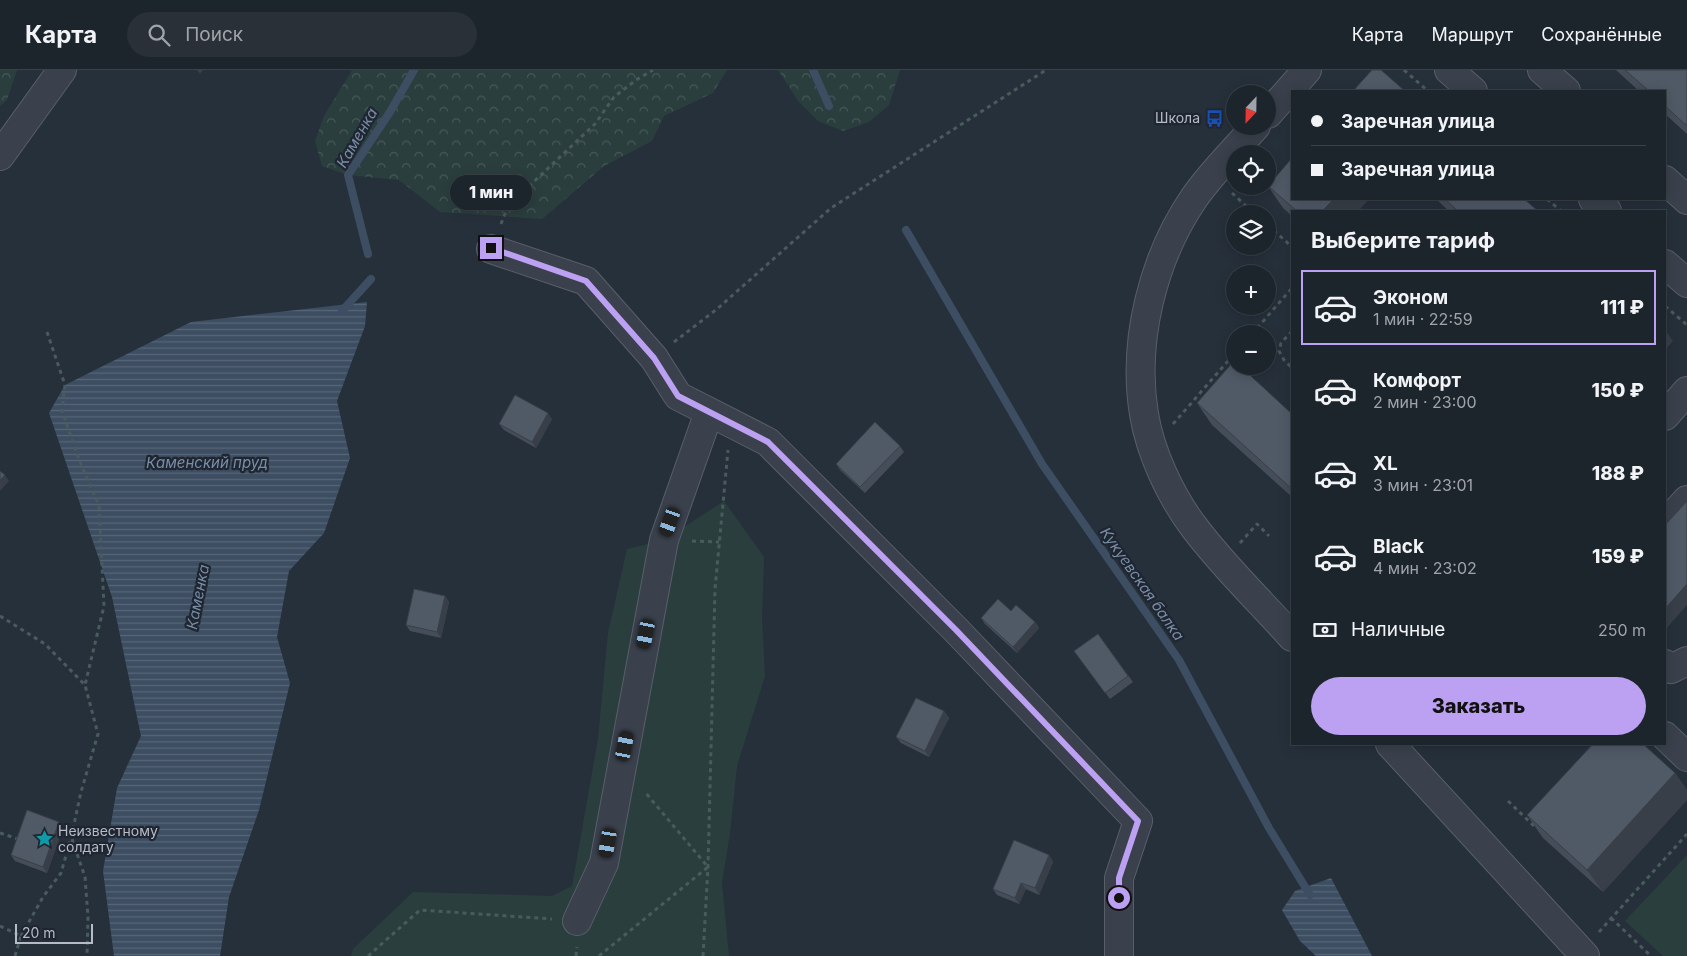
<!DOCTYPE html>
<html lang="ru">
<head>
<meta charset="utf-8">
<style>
  :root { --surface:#1c242c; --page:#293038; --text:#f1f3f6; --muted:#a0a4a9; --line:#3a4148; --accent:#bca0f2 }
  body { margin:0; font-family:Inter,sans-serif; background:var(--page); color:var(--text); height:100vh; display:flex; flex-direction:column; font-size:19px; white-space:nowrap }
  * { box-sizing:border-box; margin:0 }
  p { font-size:16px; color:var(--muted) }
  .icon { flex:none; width:28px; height:28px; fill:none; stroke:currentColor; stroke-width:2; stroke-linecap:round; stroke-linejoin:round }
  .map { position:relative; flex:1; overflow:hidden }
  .drawer { position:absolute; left:1291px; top:140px; width:375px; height:535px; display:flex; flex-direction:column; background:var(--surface); border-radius:0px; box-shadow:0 2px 12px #0003,0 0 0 1px var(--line) }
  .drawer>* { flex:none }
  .guide { position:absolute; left:1291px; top:20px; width:375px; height:110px; border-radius:0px; box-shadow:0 2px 12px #0003,0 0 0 1px var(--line); display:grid; align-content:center; height:110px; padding:0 20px; background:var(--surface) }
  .needle { width:32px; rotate:202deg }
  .controls { position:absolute; left:1226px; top:15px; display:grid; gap:10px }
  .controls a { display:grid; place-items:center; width:50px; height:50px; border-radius:50%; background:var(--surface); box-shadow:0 2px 12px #0003,0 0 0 1px var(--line); font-size:25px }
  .scale { position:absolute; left:15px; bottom:12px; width:78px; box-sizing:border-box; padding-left:5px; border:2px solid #b6bcc7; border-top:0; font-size:14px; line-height:18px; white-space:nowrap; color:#b6bcc7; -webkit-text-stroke:4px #1f2631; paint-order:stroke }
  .end { position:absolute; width:22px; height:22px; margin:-11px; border:6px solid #bca0f2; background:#111; box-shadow:0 0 0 2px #111 }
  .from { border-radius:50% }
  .bubble { position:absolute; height:35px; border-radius:18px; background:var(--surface); box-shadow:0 2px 12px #0003,0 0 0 1px var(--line); font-size:16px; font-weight:800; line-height:35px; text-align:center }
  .car { position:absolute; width:15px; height:30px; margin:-15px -8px; border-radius:6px; box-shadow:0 0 4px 1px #0007; background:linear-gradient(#222 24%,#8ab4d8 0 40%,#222 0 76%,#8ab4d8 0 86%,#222 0) }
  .guide b { display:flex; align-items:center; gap:18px; height:48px; font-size:19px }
  .guide b+b { border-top:1px solid var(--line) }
  .guide i { width:12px; height:12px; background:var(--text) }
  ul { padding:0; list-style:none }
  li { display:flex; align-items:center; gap:15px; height:75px; margin:0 10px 8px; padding:0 10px; border:2px solid transparent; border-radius:0px }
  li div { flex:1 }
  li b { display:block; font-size:19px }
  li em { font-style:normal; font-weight:800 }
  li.on { border-color:var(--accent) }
  li>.icon { width:45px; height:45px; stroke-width:1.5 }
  h2 { padding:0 20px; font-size:22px; line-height:60px }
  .pay { display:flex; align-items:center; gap:12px; height:55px; padding:0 20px; font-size:19px }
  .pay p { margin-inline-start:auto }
  .primary-button { display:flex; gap:10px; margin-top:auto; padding:10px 20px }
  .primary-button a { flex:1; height:58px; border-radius:30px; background:var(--accent); color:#111; font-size:20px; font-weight:800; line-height:58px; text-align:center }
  header { display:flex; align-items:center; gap:30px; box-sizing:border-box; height:70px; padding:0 25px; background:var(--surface); border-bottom:1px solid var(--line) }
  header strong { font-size:24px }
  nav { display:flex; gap:28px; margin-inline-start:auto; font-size:18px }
  .search { width:350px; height:45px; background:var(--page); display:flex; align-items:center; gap:12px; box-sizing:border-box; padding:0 18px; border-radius:28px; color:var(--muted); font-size:19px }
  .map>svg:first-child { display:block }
  .green { fill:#2b3e3e }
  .forest { fill:url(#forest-crowns) }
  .water { fill:url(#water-rules) }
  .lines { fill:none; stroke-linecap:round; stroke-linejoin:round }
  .stream { stroke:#3d4e62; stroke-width:8 }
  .minor-casing { stroke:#585f6a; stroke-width:30 }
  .path { stroke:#4a5b5d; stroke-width:3; stroke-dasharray:4 4; stroke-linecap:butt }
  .minor { stroke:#3a414c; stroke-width:28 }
  .wall { fill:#454d59 }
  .shaded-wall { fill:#383f48 }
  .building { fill:#505a67; stroke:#383f48 }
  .route { stroke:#bca0f2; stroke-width:6 }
  .labels { text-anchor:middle; stroke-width:4.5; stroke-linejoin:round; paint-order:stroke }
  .poi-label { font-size:14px; fill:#b6bcc7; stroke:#1f2631; text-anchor:end }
  .water-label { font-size:15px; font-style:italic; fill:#798ea7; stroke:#1f2631 }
</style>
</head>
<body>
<header>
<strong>Карта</strong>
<div class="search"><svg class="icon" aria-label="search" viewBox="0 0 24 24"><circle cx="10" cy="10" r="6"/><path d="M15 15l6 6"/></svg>Поиск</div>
<nav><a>Карта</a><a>Маршрут</a><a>Сохранённые</a></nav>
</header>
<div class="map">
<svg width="1687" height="886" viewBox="0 0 1687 886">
  <defs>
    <pattern id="forest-crowns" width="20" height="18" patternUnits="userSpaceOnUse" patternTransform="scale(1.25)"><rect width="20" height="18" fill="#2b3e3e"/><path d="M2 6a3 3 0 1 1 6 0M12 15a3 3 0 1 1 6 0" fill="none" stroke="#485858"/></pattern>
    <pattern id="water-rules" width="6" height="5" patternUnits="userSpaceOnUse" patternTransform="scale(1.25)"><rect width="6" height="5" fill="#3d4e62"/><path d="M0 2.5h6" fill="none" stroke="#576677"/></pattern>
  </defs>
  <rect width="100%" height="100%" fill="#26303b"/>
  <!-- green -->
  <path class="green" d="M724,431L764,487L762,550L765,606L737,696L730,763L722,813L729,886H351L353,879L413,822L552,826L572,816L598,669L608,563L627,479L664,470Z
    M1687,785V886H1663L1625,851Z"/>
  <!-- forest -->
  <path class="forest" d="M0,0H17L7,30L0,36Z
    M352,0H727L713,23L664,46L652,71L604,96L542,149L440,142L399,110L348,105L322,96L315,71L324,46Z
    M778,0H900L889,35L869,52L843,61L818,51L799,32Z"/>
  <!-- water -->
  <path class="water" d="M367,232L365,256L337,331L350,388L324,463L289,501L277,567L290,613L259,740L229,827L220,886H114L103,801L117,718L141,666L112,527L49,343L65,315L191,252Z
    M1331,808L1372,886H1316L1300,871L1282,840L1295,821Z"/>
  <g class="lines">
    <!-- stream -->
    <path class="stream" d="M813,0L829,36
      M906,160L1042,394L1179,590L1269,758L1310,825
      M368,184L348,105L390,42L414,0
      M342,241L371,209"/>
    <defs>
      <path id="minor" d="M1449,0L1473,21
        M1542,0L1566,21
        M1268,44L1307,0
        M1256,56C1235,80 1212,102 1194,128C1153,188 1132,271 1144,344C1150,382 1171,427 1194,457C1223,496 1260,531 1292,567
        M0,86L62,0
        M1665,110L1687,130
        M1593,129L1607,141
        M491,179L586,211L654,288L678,326L768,372L956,560L1138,751L1119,808V886
        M1665,194L1687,213
        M1665,346L1687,321
        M1665,454L1687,430
        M1665,594L1671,599L1687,591
        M1665,666L1687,687
        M1390,674L1585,886
        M577,851L604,793L664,470L709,342"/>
    </defs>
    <!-- minor casing -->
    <use href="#minor" class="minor-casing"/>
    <!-- path -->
    <path class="path" d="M1404,0L1428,21
      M1232,123L1255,144
      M1547,129L1561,141
      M501,154L508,136L595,54L614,27L636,10L653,0
      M1268,155L1292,177
      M1665,236L1687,255
      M1292,261L1281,273L1279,281L1284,290L1292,298
      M47,262L65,315L62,341L80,392L99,436L104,536L85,615
      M1252,264L1292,218
      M674,272L717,239L831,138L1046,0
      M1173,354L1235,283
      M692,471L719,472
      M1240,473L1257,454L1269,466
      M0,546L45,574L85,615L98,664L81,722L71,768L61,803L43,827L21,866
      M1508,731L1534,756L1538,757
      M0,763L21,770
      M72,769L85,807L88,847L87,886
      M1611,848L1651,886
      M0,856L21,866L15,886
      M1599,862L1687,764
      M368,886L420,840L552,849
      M576,886L577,877
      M599,886L708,797L645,722
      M703,886L708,797L715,519L728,380"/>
    <!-- minor -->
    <use href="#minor" class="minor"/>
  </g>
  <!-- wall -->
  <path class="wall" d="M1616,0H1687V64L1665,44V21H1639Z
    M1268,116L1369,129L1358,141H1292V146L1283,138Z
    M1436,129H1524L1538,141H1449Z
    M1197,333L1292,344V427L1212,355Z
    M552,349L536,378L504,360L499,354Z
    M900,376L904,382L865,423L840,400L836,394Z
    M445,526L449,532L441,568L410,561L406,555Z
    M1011,541L1035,552L1039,558L1017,583L985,554L981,548Z
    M1098,564L1133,612L1110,629L1074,581Z
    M944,641L949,648L929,687L901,673L896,667Z
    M1675,703L1687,720V730L1603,822L1543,768L1527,745Z
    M59,752L63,758L47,803L15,791L11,785Z
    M1049,785L1053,792L1039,825L1026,819L1019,834L997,825L993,819Z"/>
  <!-- shaded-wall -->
  <path class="shaded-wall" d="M197,0H203L200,4Z
    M1334,129H1369L1358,141H1322Z
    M1665,260L1673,271L1665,280Z
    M548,343L552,349L536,378L532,372Z
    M5,405L9,411L0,421V410Z
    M1687,514V535L1666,559L1665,539Z
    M445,526L449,532L441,568L437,562Z
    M1035,552L1039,558L1017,583L1013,577Z
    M944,641L949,648L929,687L925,681Z
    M1675,703L1687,720V730L1603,822L1587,800Z
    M59,752L63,758L47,803L43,797Z
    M1049,785L1053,792L1039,825L1035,818Z
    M1021,813L1026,819L1019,834L1015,828Z"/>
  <!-- building -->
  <path class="building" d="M1372,0H1381L1405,21H1353Z
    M1625,0H1687V56L1665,36V21H1649Z
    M1292,88V129H1334L1322,141H1297L1268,116Z
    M1445,129H1524L1538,141H1458Z
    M1234,291L1235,292V296H1240L1292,344V419L1197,333Z
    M515,325L548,343L532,372L499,354Z
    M875,352L900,376L860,417L836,394Z
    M0,401L5,405L0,410Z
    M1687,431V514L1665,539V455Z
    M414,519L445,526L437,562L406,555Z
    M998,529L1011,541L1016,535L1035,552L1013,577L981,548Z
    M1098,564L1128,606L1105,623L1074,581Z
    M916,628L944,641L925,681L896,667Z
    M1593,674H1643L1675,703L1587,800L1527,745Z
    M27,740L59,752L43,797L11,785Z
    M1014,770L1049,785L1035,818L1021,813L1015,828L993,819Z"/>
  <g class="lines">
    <!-- route -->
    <path class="route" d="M491,178L586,211L654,288L678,326L768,372L956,560L1138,751L1119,808V828"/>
  </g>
  <!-- icons -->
  <defs>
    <symbol id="bus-bare" viewBox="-9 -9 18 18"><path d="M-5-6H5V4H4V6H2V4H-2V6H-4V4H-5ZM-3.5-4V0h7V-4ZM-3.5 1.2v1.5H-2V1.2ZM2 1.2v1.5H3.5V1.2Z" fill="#1a4fb4" stroke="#1f2631" stroke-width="2.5" paint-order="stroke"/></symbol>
    <symbol id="sight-bare" viewBox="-9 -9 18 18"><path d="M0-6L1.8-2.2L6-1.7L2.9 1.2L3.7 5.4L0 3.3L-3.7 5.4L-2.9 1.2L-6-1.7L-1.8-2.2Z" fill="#0f9aa8" stroke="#1f2631" stroke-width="2.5" paint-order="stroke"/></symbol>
  </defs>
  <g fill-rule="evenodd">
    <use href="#bus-bare" x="1202" y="36" width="25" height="25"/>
    <use href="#sight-bare" x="32" y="756" width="25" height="25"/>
  </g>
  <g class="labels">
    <!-- poi labels -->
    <g class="poi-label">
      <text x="1200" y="53">Школа</text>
      <text x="58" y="766" text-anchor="start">Неизвестному<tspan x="58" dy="16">солдату</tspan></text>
    </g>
    <!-- water labels -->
    <g class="water-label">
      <text transform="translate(357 68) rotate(-60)" y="5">Каменка</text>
      <text x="207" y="398">Каменский пруд</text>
      <text transform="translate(1142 514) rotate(55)" y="5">Кукуевская балка</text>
      <text transform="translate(198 527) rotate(-79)" y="5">Каменка</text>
    </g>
  </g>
</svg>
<div class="controls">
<a><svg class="needle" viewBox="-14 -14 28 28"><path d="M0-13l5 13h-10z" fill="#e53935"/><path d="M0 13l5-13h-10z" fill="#a0a4a9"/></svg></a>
<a><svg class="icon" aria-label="locate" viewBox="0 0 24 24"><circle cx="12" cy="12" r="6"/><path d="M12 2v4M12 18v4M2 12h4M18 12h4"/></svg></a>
<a><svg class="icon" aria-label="layers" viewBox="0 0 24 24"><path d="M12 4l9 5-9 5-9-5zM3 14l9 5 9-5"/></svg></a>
<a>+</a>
<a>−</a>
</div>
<div class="scale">20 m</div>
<i class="end from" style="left:1119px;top:828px"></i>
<i class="end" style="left:491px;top:178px"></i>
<div class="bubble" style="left:450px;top:105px;width:82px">1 мин</div>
<i class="car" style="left:670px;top:452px;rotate:200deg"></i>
<i class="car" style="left:646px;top:564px;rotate:191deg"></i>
<i class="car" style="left:625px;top:676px;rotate:11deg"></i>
<i class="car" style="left:608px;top:773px;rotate:190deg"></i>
<div class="guide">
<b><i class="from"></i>Заречная улица</b>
<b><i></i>Заречная улица</b>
</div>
<section class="drawer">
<h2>Выберите тариф</h2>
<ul>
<li class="on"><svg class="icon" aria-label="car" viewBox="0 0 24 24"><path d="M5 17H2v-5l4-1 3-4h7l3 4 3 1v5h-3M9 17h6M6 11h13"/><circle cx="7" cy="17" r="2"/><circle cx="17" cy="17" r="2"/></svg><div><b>Эконом</b><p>1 мин · 22:59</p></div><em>111 ₽</em></li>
<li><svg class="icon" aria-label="car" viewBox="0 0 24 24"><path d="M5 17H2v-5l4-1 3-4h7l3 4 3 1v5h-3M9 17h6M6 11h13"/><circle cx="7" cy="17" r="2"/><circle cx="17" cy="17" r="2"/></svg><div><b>Комфорт</b><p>2 мин · 23:00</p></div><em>150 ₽</em></li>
<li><svg class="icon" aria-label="car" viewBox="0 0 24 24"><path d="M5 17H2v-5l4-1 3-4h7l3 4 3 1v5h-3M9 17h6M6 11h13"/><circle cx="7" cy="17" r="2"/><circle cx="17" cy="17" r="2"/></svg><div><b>XL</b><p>3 мин · 23:01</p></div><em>188 ₽</em></li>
<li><svg class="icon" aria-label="car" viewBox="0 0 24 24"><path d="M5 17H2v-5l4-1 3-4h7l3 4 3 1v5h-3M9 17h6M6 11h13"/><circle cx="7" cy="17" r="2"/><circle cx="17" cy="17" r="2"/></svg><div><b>Black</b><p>4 мин · 23:02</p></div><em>159 ₽</em></li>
</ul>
<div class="pay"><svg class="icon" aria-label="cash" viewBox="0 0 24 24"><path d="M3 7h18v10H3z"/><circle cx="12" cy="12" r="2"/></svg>Наличные<p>250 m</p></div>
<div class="primary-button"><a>Заказать</a></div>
</section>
</div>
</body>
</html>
